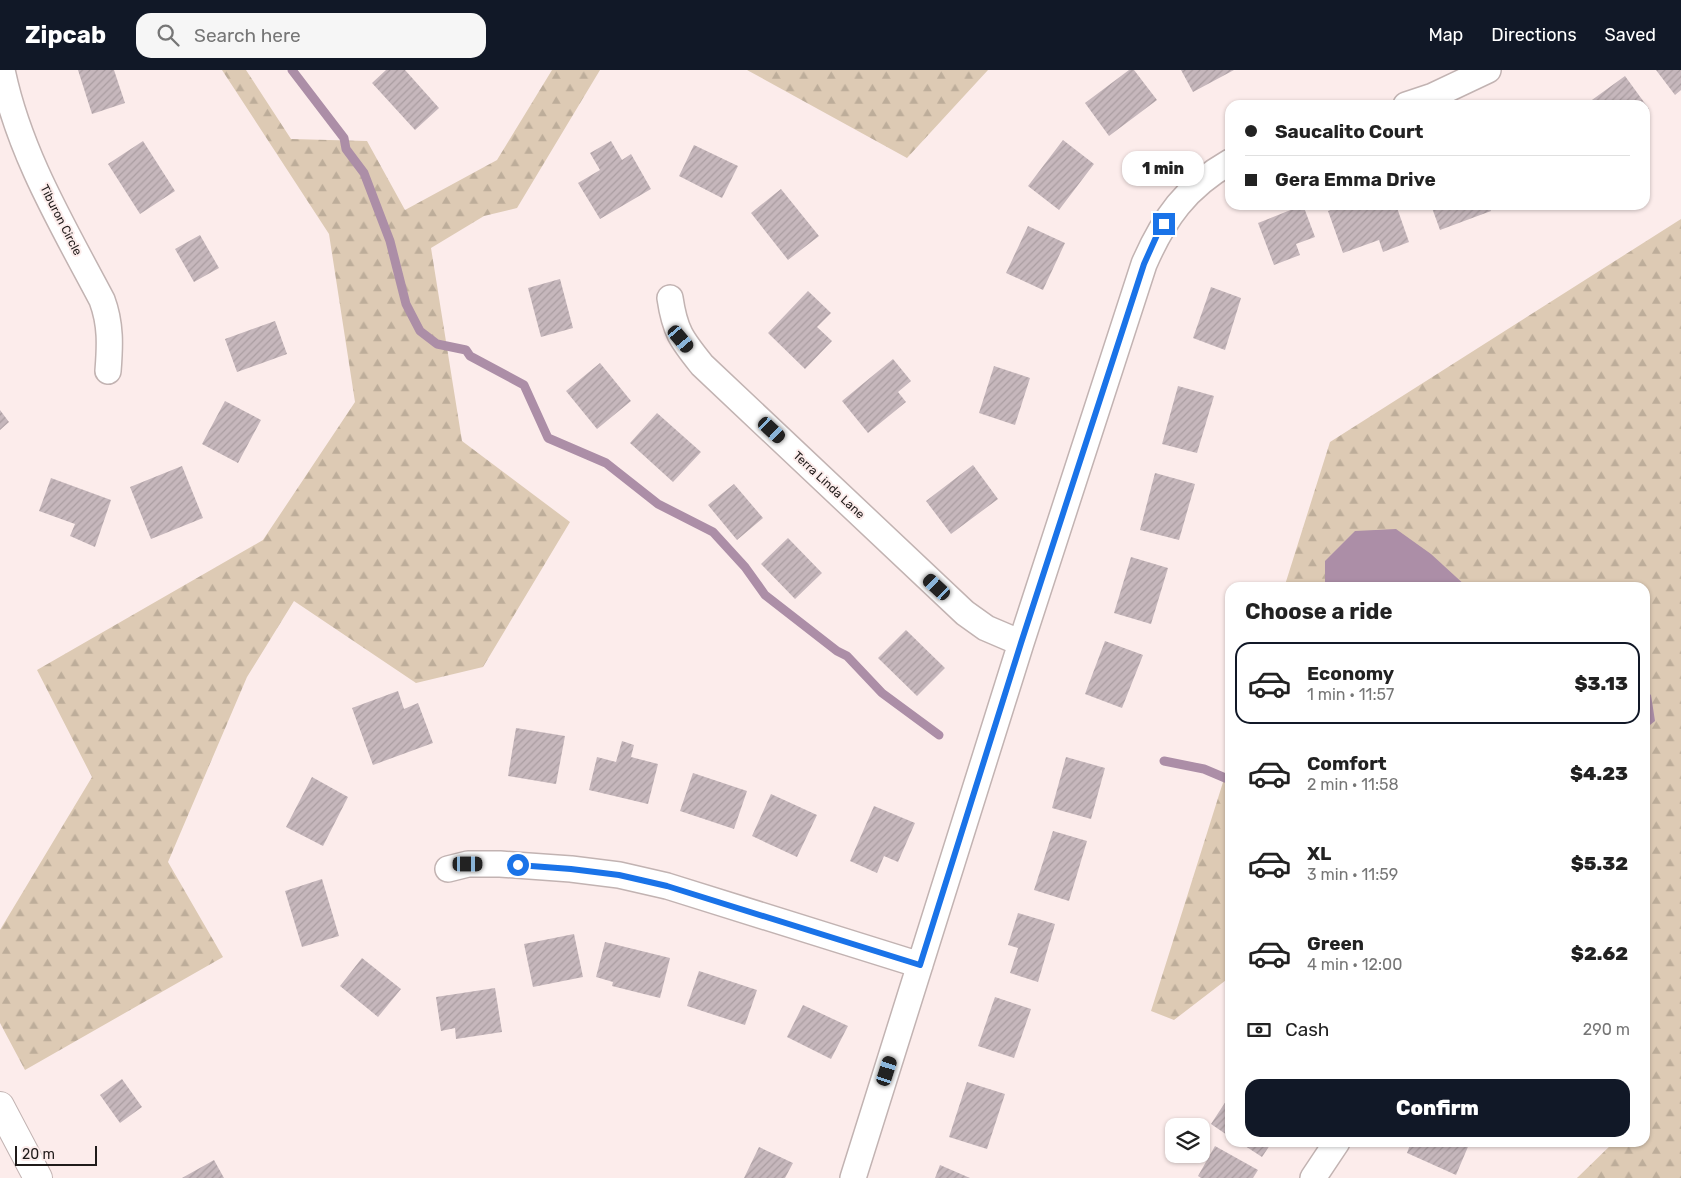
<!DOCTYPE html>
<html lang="en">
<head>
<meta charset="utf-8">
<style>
  :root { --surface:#fff; --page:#f6f6f6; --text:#222; --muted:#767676; --line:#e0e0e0; --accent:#111827 }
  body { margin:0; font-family:Rubik,sans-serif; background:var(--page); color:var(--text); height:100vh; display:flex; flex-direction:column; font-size:19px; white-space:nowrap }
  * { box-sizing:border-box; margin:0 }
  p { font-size:16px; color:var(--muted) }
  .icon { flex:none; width:28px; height:28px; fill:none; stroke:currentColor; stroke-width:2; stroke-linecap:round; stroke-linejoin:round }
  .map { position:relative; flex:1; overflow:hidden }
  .details { position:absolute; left:1225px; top:512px; width:425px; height:565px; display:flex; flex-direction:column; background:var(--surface); border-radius:15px; box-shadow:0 1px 4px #0004 }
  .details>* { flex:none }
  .guide { position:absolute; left:1225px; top:30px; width:425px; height:110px; border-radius:15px; box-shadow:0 1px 4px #0004; display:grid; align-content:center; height:110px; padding:0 20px; background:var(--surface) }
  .controls { position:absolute; left:1165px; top:1048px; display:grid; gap:10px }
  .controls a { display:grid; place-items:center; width:45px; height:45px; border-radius:10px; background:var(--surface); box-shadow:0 1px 4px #0004; font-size:25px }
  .scale { position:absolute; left:15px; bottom:12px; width:82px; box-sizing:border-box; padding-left:5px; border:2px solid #201b1a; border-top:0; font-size:14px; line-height:18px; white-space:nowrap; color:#201b1a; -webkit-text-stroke:4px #fceceb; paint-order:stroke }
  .end { position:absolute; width:22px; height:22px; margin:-11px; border:6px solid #1a73e8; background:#fff; box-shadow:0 0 0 2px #fff }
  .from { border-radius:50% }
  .bubble { position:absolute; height:35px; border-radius:15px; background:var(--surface); box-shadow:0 1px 4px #0004; font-size:16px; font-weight:800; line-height:35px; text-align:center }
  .car { position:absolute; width:15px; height:30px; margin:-15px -8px; border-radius:6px; box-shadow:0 0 4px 1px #0007; background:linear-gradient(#222 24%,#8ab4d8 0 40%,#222 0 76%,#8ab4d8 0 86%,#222 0) }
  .guide b { display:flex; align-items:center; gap:18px; height:48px; font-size:19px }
  .guide b+b { border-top:1px solid var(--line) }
  .guide i { width:12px; height:12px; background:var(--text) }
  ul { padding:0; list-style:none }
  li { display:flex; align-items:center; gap:15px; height:82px; margin:0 10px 8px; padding:0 10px; border:2px solid transparent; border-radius:15px }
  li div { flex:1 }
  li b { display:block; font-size:19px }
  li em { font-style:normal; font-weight:800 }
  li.current { border-color:var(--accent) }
  li>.icon { width:45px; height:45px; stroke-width:1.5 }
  h2 { padding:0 20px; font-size:22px; line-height:60px }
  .pay { display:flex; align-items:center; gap:12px; height:55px; padding:0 20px; font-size:19px }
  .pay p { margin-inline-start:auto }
  .action { display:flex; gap:10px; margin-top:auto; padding:10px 20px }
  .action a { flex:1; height:58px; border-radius:15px; background:var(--accent); color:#fff; font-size:20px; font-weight:800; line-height:58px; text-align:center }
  header { display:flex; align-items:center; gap:30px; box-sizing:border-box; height:70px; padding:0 25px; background:var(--accent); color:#fff }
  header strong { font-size:24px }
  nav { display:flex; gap:28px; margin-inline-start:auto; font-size:18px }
  .search { width:350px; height:45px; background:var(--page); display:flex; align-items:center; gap:12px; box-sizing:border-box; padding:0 18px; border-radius:15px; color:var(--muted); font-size:19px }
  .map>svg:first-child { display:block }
  .forest { fill:url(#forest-firs) }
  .water { fill:#ac8ea7 }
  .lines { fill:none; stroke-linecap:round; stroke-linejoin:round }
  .stream { stroke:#ac8ea7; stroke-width:9 }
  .building { fill:url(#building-hatch) }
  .minor-casing { stroke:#c2b3b2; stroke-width:28 }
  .tertiary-casing { stroke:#c2b3b2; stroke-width:30 }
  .minor { stroke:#fff; stroke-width:25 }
  .tertiary { stroke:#fff; stroke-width:28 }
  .route { stroke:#1a73e8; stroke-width:6 }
  .labels { text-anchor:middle; stroke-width:4; stroke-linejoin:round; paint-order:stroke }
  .street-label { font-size:12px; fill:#201b1a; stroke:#fceceb }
</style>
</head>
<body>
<header>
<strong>Zipcab</strong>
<div class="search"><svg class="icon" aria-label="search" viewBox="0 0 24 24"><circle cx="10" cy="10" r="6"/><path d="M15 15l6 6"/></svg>Search here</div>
<nav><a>Map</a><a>Directions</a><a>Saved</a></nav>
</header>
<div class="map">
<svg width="1681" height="1108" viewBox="0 0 1681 1108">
  <defs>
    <pattern id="forest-firs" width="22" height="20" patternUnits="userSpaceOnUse" patternTransform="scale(1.25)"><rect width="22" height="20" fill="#ddcab4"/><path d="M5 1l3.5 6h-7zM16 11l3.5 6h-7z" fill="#bdad9a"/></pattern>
    <pattern id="building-hatch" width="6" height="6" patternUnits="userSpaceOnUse" patternTransform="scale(1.25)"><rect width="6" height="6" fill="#c6b7bc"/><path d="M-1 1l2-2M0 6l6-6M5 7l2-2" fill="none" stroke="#aa9da1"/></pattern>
  </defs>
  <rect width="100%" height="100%" fill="#fceceb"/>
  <!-- forest -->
  <path class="forest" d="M222,0H246L291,69L367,71L405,140L497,90L552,0H600L517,138L484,146L431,178L462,371L570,452L483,597L416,613L294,531L247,607L168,792L223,887L25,1000L0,953V860L92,707L37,600L263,470L355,332L329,164Z
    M747,0H988L907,88Z
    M1681,149V1108H1577L1613,1073L1645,1072V1013L1650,967L1645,920V518H1284L1330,372Z
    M1230,690V907L1174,950L1151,941Z"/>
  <!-- water -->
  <path class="water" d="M1396,459L1431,484L1467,517H1325V491L1355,461Z
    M1645,620L1651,625L1655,651L1645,659Z"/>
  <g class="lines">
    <!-- stream -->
    <path class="stream" d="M292,0L344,68L346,79L364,103L390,171L406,234L420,261L437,274L466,280L470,286L524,315L548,368L606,393L658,434L713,462L745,497L765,525L837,581L847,586L882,623L939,665
      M1164,691L1204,699L1230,710"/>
  </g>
  <!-- building -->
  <path class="building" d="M78,0H114L125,33L92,44Z
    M386,0H405L439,38L415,60L372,13Z
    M1129,0H1134L1157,30L1109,66L1085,33Z
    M1181,0H1234L1193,22Z
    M1656,0H1681V20L1675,25Z
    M1625,6L1649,39L1645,41V35H1585Z
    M1063,70L1094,94L1059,140L1028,116Z
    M143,71L175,121L140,144L108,94Z
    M611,71L622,90L631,84L651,119L600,149L578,113L600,100L590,83Z
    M694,75L738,96L722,128L679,106Z
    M781,119L819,166L788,190L751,143Z
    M1303,135L1315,167L1296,174L1300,185L1274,195L1258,153Z
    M1345,135H1396L1409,172L1383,182L1379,170L1343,183L1328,141Z
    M1431,135H1489L1491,141L1440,160Z
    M1028,156L1065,173L1043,220L1006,203Z
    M200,165L219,198L194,212L175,179Z
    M560,209L573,258L541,267L528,218Z
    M1211,217L1241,228L1225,280L1193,268Z
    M808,221L831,243L817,257L832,271L805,299L768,263Z
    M275,251L287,284L237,302L225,269Z
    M893,289L911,311L898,322L906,332L868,363L842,331Z
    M600,293L631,331L597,359L566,321Z
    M994,296L1030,308L1015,355L979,343Z
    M1178,316L1214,326L1197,383L1162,374Z
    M225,331L261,350L238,393L202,374Z
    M0,340L9,352L0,360Z
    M657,343L701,382L673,412L630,373Z
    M973,395L998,429L951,464L926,431Z
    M182,396L203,448L151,469L130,417Z
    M1155,403L1195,414L1179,470L1140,460Z
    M51,408L111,430L95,477L70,466L75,454L39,441Z
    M734,414L763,448L737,470L708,435Z
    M788,468L822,503L795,529L761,494Z
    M1131,487L1168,498L1151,554L1114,543Z
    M906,560L945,598L917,626L878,588Z
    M1105,571L1143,585L1122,638L1085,624Z
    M398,621L404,639L418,633L433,673L373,695L352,638Z
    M516,658L565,666L556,714L508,706Z
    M622,671L634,675L631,687L658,694L648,734L589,720L597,687L616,692Z
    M1066,687L1105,698L1091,749L1052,738Z
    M693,703L747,721L734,759L680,741Z
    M312,707L348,727L323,776L286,757Z
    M771,724L817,745L797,787L752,766Z
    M874,736L915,753L898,792L884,786L877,803L850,791Z
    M1053,761L1087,771L1069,831L1034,820Z
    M322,809L339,866L302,877L285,821Z
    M1018,843L1055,854L1038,912L1010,903L1018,878L1008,875Z
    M574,864L583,907L533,917L524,874Z
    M605,872L670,888L660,928L612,916L613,912L596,907Z
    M362,888L401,919L378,947L340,916Z
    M699,901L757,920L745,955L687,936Z
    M495,918L502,962L456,969L455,958L441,961L436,927Z
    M995,927L1031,939L1014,988L978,976Z
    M803,935L848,956L831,989L787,967Z
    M122,1009L142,1037L120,1053L100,1025Z
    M967,1012L1005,1024L987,1079L949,1067Z
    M1230,1025V1067L1211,1054Z
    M1239,1072H1272L1262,1087Z
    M1411,1072H1470L1456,1105L1407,1083Z
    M1215,1076L1258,1100L1253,1108H1201L1198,1106Z
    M759,1077L793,1093L785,1108H744Z
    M214,1090L224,1108H182Z
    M940,1095L970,1108H935Z"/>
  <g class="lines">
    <defs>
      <path id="minor" d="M2,0C19,83 63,156 102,230C111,254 110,276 108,301
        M1406,35L1433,26L1488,0
        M670,228C675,262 682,270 702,295L965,543L986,558L1021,573
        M448,799L468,794H500L571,799L619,805L667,816L920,895
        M853,1108L1021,573L1144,194C1164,148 1186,117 1230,92
        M1313,1108L1337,1072"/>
      <path id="tertiary" d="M0,1036L38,1108"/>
    </defs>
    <!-- minor casing -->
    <use href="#minor" class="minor-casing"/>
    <!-- tertiary casing -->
    <use href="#tertiary" class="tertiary-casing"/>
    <!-- minor -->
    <use href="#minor" class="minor"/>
    <!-- tertiary -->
    <use href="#tertiary" class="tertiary"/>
  </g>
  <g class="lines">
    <!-- route -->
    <path class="route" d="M518,795L571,799L619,805L667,816L920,895L1021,573L1144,194L1157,165L1164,154"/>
  </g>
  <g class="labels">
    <!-- street labels -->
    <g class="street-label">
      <text transform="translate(61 150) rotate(63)" y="4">Tiburon Circle</text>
      <text transform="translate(829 415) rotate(43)" y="4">Terra Linda Lane</text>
    </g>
  </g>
</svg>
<div class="controls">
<a><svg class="icon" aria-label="layers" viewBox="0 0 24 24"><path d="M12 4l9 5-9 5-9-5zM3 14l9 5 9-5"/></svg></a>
</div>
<div class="scale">20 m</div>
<i class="end from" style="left:518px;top:795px"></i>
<i class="end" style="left:1164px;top:154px"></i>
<div class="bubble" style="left:1122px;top:81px;width:82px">1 min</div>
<i class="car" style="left:681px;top:269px;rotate:140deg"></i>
<i class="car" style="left:772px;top:360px;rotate:133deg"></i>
<i class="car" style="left:937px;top:517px;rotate:313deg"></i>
<i class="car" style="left:468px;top:794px;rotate:90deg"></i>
<i class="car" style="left:887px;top:1001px;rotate:18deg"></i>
<div class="guide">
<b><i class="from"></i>Saucalito Court</b>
<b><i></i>Gera Emma Drive</b>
</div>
<section class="details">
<h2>Choose a ride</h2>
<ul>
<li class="current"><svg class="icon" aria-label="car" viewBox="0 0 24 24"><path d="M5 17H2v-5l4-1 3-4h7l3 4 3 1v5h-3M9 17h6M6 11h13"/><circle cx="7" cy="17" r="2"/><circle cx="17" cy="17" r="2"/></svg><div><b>Economy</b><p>1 min · 11:57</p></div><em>$3.13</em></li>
<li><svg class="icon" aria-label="car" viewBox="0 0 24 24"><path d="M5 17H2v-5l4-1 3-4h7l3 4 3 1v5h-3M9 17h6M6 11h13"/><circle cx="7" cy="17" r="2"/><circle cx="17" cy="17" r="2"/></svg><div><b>Comfort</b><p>2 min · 11:58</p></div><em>$4.23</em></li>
<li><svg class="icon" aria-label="car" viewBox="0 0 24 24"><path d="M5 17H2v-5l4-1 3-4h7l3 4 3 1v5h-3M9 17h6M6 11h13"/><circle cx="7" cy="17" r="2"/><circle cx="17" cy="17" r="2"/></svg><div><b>XL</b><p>3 min · 11:59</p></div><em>$5.32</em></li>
<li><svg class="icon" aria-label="car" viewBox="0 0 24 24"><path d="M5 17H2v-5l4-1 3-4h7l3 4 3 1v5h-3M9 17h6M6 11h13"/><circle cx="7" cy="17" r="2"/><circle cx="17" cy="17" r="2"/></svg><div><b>Green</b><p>4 min · 12:00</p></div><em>$2.62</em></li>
</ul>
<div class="pay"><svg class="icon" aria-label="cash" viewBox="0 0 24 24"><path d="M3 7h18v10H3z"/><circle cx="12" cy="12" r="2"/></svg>Cash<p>290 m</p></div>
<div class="action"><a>Confirm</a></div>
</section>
</div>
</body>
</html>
